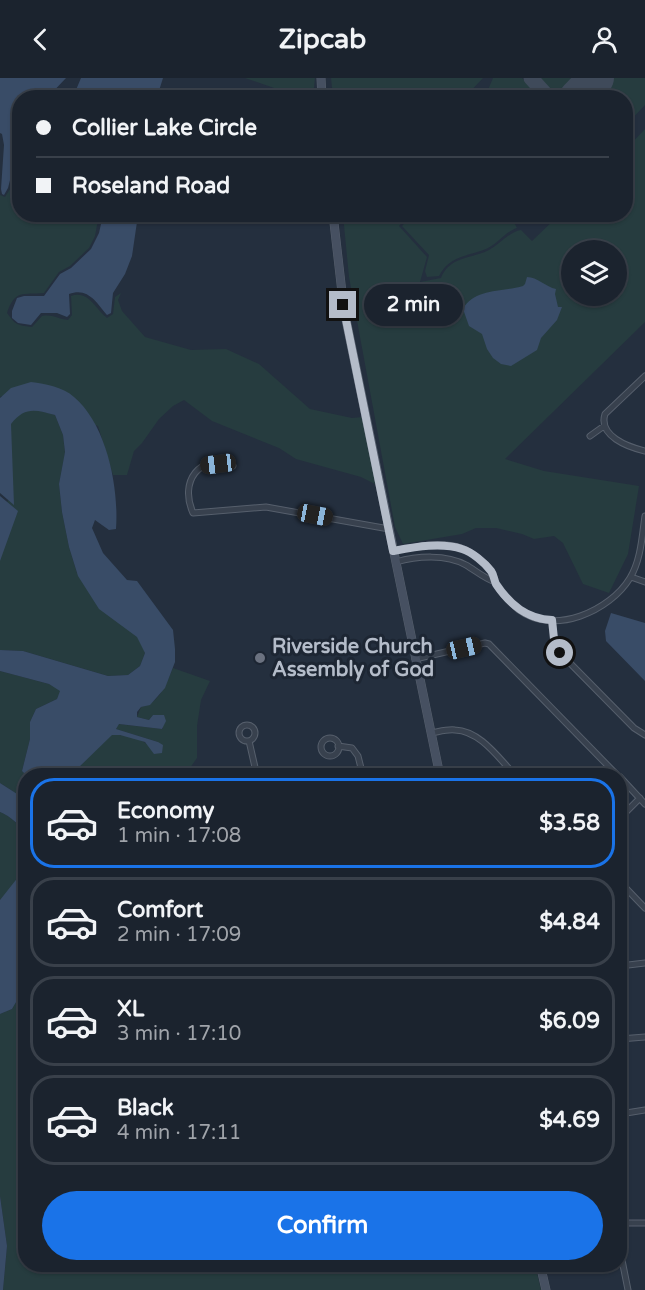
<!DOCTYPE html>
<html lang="en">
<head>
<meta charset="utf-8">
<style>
  :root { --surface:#1b232e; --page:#282f3a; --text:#f1f3f6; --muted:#a0a4aa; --line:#39404a; --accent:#1a73e8 }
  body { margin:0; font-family:"Varela Round",sans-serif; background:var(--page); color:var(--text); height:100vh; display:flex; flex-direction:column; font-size:22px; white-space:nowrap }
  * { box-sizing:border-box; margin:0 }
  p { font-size:20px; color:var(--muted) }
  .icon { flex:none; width:33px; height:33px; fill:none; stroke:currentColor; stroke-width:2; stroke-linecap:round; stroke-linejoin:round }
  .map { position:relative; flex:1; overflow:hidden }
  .details { position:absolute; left:18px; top:690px; width:609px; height:504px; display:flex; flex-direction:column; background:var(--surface); border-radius:24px; box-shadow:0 2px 4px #0004,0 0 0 2px var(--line) }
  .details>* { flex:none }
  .top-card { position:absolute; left:12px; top:12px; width:621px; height:132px; border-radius:24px; box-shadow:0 2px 4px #0004,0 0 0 2px var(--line); display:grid; align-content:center; height:132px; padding:0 24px; background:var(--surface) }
  .tools { position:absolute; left:561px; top:162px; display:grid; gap:12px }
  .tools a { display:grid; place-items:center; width:66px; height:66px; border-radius:50%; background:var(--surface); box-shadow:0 2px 4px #0004,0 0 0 2px var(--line); font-size:30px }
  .end { position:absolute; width:27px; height:27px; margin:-14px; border:8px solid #b4bcc9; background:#111; box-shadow:0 0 0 3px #111 }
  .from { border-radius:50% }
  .bubble { position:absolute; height:42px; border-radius:21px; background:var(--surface); box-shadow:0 2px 4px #0004,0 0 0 2px var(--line); font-size:20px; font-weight:800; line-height:42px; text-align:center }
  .car { position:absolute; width:18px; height:36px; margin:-18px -9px; border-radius:8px; box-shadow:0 0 4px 2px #0007; background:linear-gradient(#222 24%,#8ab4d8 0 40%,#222 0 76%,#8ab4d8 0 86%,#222 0) }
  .top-card b { display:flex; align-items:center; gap:21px; height:57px; font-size:22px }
  .top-card b+b { border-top:2px solid var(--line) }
  .top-card i { width:15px; height:15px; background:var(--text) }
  ul { padding:10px 0 0; list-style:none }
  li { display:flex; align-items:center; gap:18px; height:90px; margin:0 12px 9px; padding:0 12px; border:3px solid var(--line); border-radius:24px }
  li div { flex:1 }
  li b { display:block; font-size:22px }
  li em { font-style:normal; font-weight:800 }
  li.active { border-color:var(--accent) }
  li>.icon { width:54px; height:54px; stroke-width:1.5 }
  .button { display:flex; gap:12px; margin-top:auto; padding:12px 24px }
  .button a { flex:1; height:69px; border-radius:36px; background:var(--accent); color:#fff; font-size:24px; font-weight:800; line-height:69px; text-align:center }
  header { display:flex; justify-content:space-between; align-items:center; height:78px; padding:0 24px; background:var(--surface); font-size:27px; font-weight:800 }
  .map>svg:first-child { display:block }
  .green { fill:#263c3f; fill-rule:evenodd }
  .water { fill:#394c67 }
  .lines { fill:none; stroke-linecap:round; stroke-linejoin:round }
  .taxiway { stroke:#3f4a5a; stroke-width:15 }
  .runway { stroke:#3f4a5a; stroke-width:36 }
  .street-casing { stroke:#565f6c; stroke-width:7 }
  .secondary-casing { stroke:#565f6c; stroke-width:9 }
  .street { stroke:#38414e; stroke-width:5 }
  .secondary { stroke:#465061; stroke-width:8 }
  .route { stroke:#b4bcc9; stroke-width:8 }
  .worship-dot { fill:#6b7280; stroke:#1d2633; stroke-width:2 }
  .labels { text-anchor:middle; stroke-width:6; stroke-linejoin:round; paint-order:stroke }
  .poi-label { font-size:20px; font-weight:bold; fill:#b4bcc9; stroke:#1d2633; text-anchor:start }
</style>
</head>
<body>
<header><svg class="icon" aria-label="back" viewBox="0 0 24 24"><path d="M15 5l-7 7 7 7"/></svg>Zipcab<svg class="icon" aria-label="person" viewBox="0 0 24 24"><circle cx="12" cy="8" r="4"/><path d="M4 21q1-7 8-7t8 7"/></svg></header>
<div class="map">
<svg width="645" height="1212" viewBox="0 0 645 1212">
  <rect width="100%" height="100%" fill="#242f3e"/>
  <!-- green -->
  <path class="green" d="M245,0H315L313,19H300Z
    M331,0H483L464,20L333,19Z
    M493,0H522L541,19H485Z
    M538,0H582L563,19C552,18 546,8 538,0Z
    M608,0H645V27L626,47V20L588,19Z
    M645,51V244L505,381L544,393L639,408L628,476L609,515L583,506L563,465L554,458L534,461L522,456L496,450H476L462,456L403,466L395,449L349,199L343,137H409L399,148L427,179L420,204L441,200C450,178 471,181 489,172C500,166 509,154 521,152L532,163L559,137L626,136V71ZM572,172H616V218H572Z
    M19,75L20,136L99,137L95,158L89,170L70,188L59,194L44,215C23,217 15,211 7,235C16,247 16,247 32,249L42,238C53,236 58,241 68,242L72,237L71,218C89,212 95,231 107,240L113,236L115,219L121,215L118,222L122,233L145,259L191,272L226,271L259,286L310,331L352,340L363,339L377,407L361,399L296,381L279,370L212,343L184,322L173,328L159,341L142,365L134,373L127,397H113L98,348L1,318L0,320V117L5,119L10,111Z
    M487,137L496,142L511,139L517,150C506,153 498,166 486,171C468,178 449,178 439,198L427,199L425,193L429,177L402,148L412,137Z
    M34,331L55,337L63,357L65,375L59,406L62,434L69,469L77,495L141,559L145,575L140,588L128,597L108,598L23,573L0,572V440L10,418L11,342L17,334Z
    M173,590L210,603L201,622L197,648V680L185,697L74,698V694L111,657C123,656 141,660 149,668L158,664L116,651L118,646L163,651L162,637H153L149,642L137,639L141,629C160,625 166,606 173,590Z
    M0,593L49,606L61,612L57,621L36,631L30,644V661L22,693L26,697L25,721L0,705Z
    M0,734C24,744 33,769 23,793C18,803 8,814 0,822Z
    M25,909L26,1186L535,1187L541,1212H3L7,1168L0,1118V936L12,931Z"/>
  <!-- water -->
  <path class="water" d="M0,0H66L48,19L20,20L19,67L8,110L4,117L2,116L1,111L4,67L2,56L0,55Z
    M81,0H163L157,19H73Z
    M103,137H138L132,178L125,196L113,215L111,235L107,237C96,224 88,209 69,216L70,236L67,239L57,235H41L31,247L18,245L12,240V233L17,220L24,218H44L60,196L71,190L91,171L99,155Z
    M527,199C537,199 546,209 556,211L555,216L558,229H562L557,242L541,260L537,272L511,288L501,286L493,280L487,271L482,256L469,248L463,231C474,210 503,214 523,208L525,206Z
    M31,304C46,306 63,309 74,319C107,347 119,410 116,451L109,452L95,442L92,450L103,475L127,502L137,503L173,552L175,571V584L165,610L150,627L141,629L137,634V639L149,642L153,637H164L166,643L162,651L119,646L116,651L158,664L163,667L162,675L154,676L145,664L120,657H112L74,694V697H26L22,693L30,661V644L36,631L57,621L60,613L49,606L0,593V572L23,573L108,598L128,597L140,588L145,575L137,559L99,531L78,498L69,469L62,434L59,406L65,374L63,357L55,337C36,332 25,328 11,346L14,427L0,415V320L11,310Z
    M0,418L18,433L0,483Z
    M611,535L645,545V603L606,563L605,553Z
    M0,705L25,721V758C22,748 10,738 0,734Z
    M25,780V909L12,931L0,936V822L23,793Z
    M0,1118L7,1168L3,1212H0Z"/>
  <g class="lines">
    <!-- taxiway -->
    <path class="taxiway" d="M531,0L549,20"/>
    <!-- runway -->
    <path class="runway" d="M577,20L596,0"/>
    <defs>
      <path id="street" d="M645,298L605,336C598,358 628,369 645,373
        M590,358L604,348
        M233,388C199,375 179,404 193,435L266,429L389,451
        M393,473C414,469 445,462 466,472C474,476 489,487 493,496C495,501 493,500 495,505C500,514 511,525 519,532C554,558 610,533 630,500C641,482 642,458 645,438
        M396,484C417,478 446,476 466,487C476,493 484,500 495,504
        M631,499L645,504
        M552,542L554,561L560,575L634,650L645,657
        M415,581L485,565L489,566L618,698
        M239 655a8 8 0 1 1 16 0a8 8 0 1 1-16 0Z
        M431,655C438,654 447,651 455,652C481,653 499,681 516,698
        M321 669a9 9 0 1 1 18 0a9 9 0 1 1-18 0Z
        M249,663L257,698
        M338,668L352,670L358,678L363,698
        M408,698L439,695
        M620,699L645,726
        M620,740L640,720
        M620,804L645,830
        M620,888L645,885
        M620,961L645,959
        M620,1036L645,1032
        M620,1145H645
        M620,1172L628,1212"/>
      <path id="secondary" d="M321,0L322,20
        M333,136L344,232L440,698
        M540,1186L546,1212"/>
    </defs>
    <!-- street casing -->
    <use href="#street" class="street-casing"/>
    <!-- secondary casing -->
    <use href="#secondary" class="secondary-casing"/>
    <!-- street -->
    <use href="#street" class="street"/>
    <!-- secondary -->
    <use href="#secondary" class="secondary"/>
  </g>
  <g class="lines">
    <!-- route -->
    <path class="route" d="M343,227L393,473C415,469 441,464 462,471C472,474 485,485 491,493C494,497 494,502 496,506C510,527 527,541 552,542L554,561L560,575"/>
  </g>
  <!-- markers -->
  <circle class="worship-dot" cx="260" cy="580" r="6"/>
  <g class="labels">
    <!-- poi labels -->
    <g class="poi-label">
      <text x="272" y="575">Riverside Church<tspan x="272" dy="23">Assembly of God</tspan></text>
    </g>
  </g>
</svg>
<div class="tools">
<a><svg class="icon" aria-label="layers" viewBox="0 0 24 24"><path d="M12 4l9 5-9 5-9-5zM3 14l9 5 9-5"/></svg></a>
</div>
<i class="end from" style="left:560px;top:575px"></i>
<i class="end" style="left:343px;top:227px"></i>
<div class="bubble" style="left:364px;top:206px;width:99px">2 min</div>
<i class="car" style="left:218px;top:386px;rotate:263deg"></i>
<i class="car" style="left:315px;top:437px;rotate:101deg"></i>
<i class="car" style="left:464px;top:570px;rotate:77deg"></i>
<div class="top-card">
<b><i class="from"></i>Collier Lake Circle</b>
<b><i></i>Roseland Road</b>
</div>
<section class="details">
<ul>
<li class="active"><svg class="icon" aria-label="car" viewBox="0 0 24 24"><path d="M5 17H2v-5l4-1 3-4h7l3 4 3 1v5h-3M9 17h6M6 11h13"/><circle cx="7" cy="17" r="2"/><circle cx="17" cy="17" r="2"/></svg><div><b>Economy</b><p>1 min · 17:08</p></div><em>$3.58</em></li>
<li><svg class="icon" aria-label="car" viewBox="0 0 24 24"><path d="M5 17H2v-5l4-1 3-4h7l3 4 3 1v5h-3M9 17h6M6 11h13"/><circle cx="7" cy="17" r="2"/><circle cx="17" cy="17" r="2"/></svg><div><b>Comfort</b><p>2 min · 17:09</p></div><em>$4.84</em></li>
<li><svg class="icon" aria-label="car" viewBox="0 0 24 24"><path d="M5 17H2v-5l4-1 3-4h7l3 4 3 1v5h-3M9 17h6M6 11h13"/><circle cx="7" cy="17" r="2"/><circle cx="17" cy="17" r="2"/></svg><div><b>XL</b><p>3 min · 17:10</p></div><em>$6.09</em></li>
<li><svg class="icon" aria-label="car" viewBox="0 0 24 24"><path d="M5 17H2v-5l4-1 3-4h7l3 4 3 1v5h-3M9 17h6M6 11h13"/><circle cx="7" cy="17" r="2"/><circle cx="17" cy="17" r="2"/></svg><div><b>Black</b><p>4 min · 17:11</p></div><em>$4.69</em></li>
</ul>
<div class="button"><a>Confirm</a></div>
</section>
</div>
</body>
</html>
